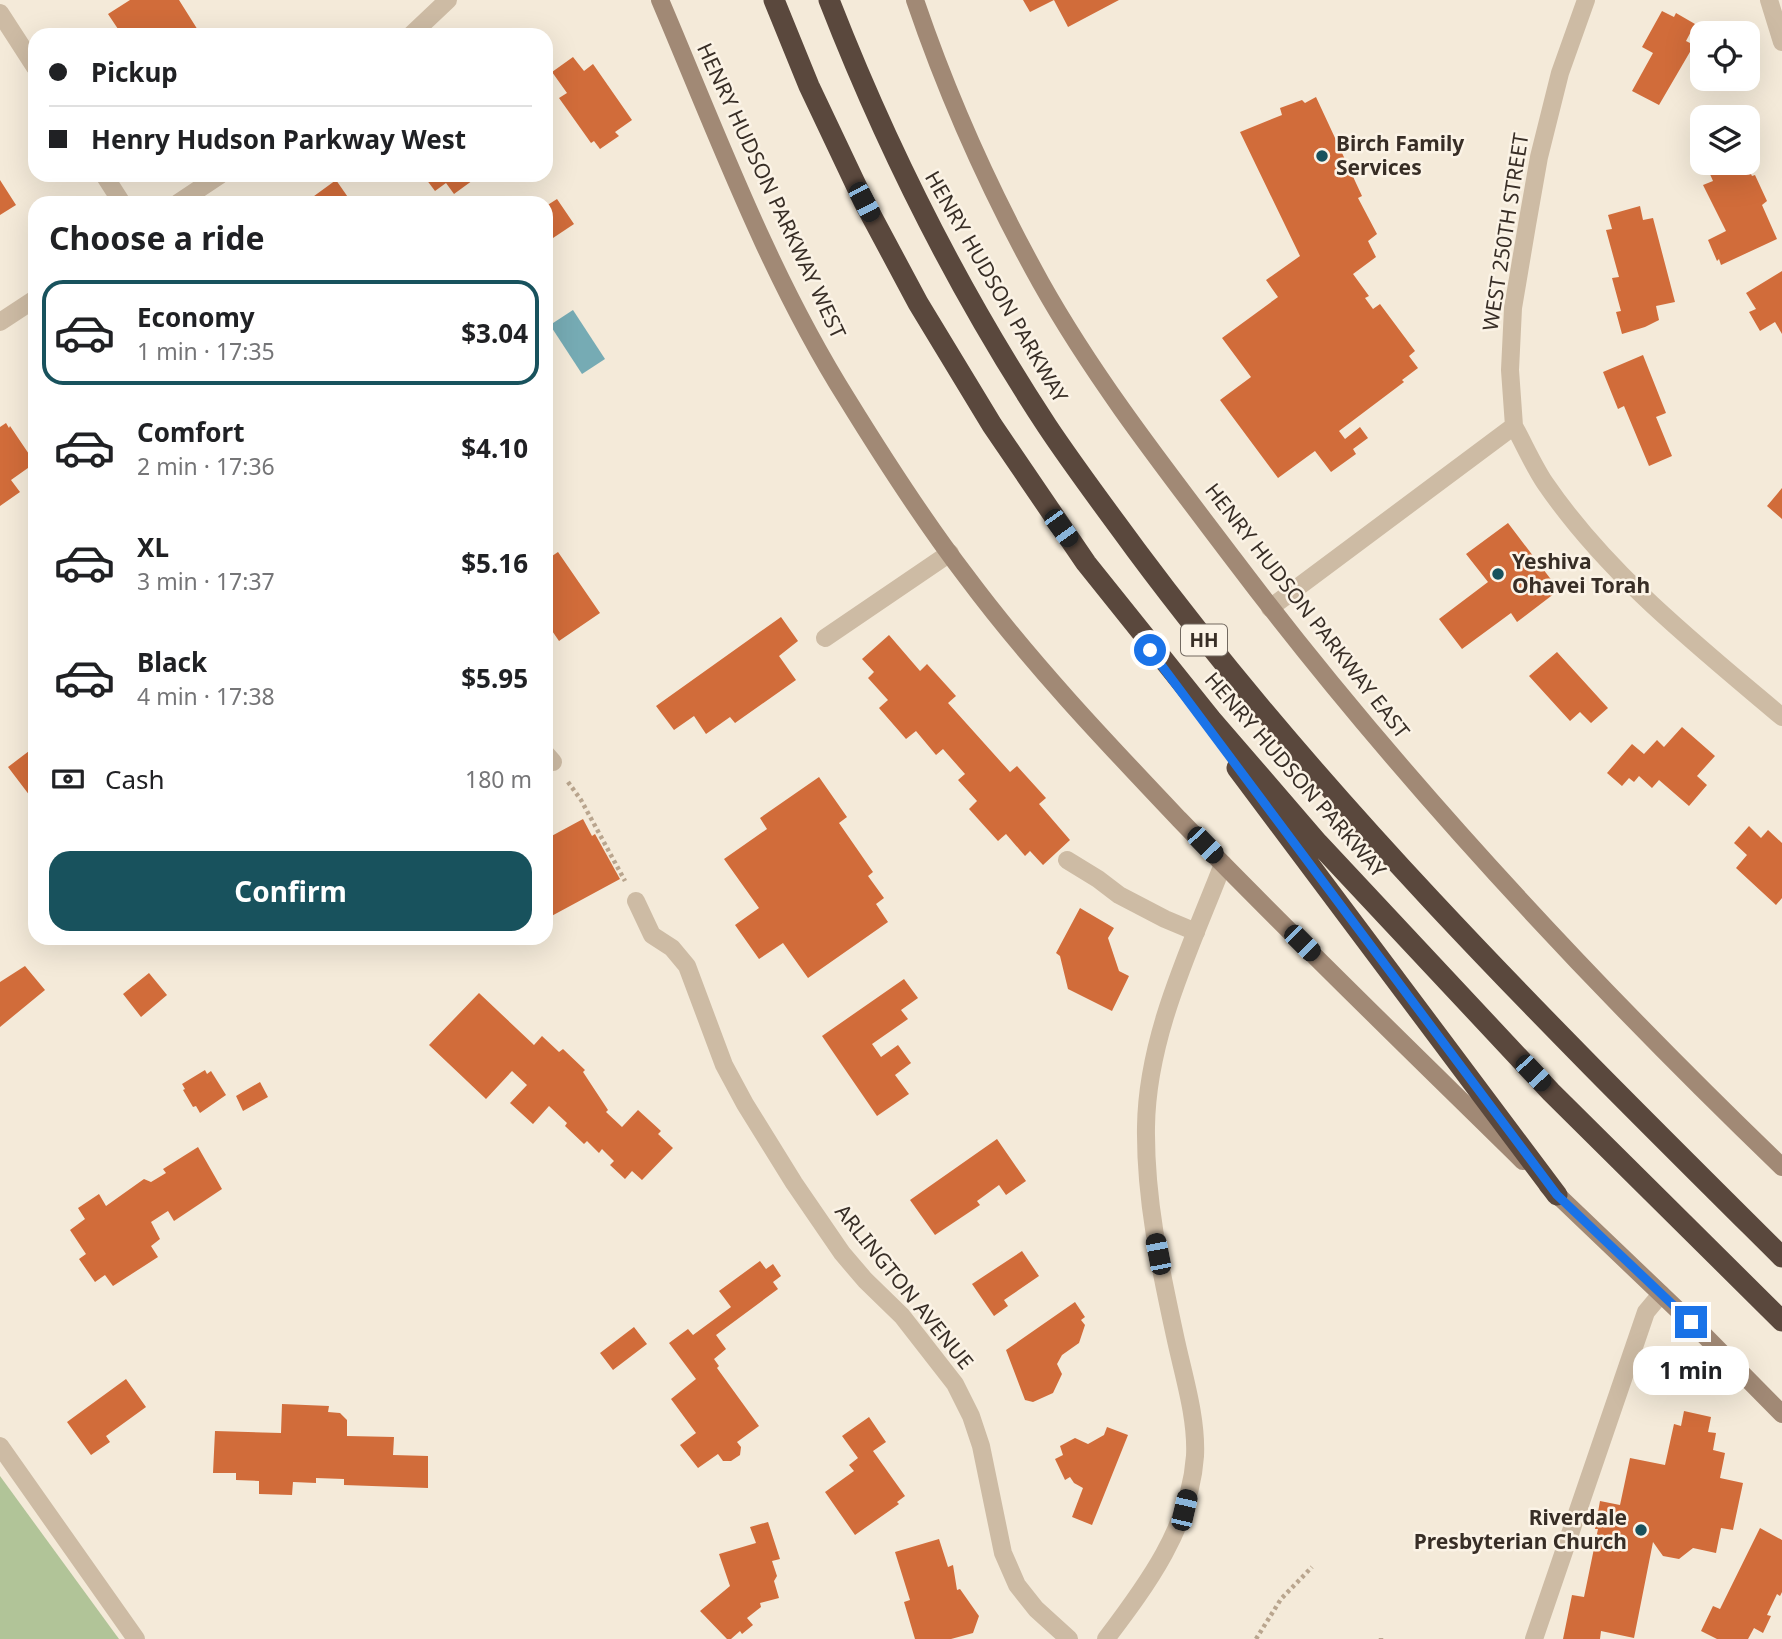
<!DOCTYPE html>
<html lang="en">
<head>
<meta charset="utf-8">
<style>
  :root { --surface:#fff; --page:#f6f6f6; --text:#202124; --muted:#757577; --line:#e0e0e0; --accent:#18525d }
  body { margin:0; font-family:"Noto Sans",sans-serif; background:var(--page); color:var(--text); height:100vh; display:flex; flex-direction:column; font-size:26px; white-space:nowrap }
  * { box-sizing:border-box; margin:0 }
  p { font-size:23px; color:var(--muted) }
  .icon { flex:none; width:38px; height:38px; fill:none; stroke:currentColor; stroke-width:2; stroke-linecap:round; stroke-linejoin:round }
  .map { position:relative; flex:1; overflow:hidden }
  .panel { position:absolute; left:28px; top:196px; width:525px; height:749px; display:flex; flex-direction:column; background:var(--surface); border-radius:21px; box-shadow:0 7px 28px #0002 }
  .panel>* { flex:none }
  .hud { position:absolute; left:28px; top:28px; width:525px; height:154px; border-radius:21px; box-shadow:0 7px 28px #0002; display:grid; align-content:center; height:154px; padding:0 21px; background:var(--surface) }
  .buttons { position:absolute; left:1690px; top:21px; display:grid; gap:14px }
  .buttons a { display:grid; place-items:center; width:70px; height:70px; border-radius:14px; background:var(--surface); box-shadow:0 7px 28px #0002; font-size:35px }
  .end { position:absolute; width:32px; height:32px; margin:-16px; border:9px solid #1a73e8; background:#fff; box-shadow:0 0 0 4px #fff }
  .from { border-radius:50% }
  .bubble { position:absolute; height:49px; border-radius:21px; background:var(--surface); box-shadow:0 7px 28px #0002; font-size:23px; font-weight:700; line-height:49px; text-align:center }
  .car { position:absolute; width:21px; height:42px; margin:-21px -10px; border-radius:9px; box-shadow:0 0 5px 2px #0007; background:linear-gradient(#222 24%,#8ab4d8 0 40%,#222 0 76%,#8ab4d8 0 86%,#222 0) }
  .hud b { display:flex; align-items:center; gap:24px; height:66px; font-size:26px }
  .hud b+b { border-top:2px solid var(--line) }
  .hud i { width:18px; height:18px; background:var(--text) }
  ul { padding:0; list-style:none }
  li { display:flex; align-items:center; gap:21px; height:105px; margin:0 14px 10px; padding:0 7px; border:4px solid transparent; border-radius:21px }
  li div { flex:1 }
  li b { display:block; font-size:26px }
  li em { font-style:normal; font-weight:700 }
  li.on { border-color:var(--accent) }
  li>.icon { width:63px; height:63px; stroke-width:1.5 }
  h2 { padding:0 21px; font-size:32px; line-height:84px }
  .pay { display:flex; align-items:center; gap:18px; height:77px; padding:0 21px; font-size:26px }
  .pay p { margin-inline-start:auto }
  .primary-button { display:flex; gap:14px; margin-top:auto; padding:14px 21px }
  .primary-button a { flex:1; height:80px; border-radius:21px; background:var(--accent); color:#fff; font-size:28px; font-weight:700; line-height:80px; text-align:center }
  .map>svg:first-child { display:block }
  .green { fill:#b1c498 }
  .water { fill:#76abb4 }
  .building { fill:#d16c3a }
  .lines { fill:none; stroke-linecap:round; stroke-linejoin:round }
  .path { stroke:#b9a58e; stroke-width:4.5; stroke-dasharray:3.5 3.5; stroke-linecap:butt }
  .lane { stroke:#cdbba4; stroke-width:18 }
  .street { stroke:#cdbba4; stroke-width:18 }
  .secondary { stroke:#a18975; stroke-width:18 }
  .highway { stroke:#5a483d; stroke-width:21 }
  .route { stroke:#1a73e8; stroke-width:9 }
  .poi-dot { fill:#18525d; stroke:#fbf3e6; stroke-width:2.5 }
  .labels { text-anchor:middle; stroke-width:5; stroke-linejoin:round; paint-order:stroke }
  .shield { fill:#fbf3e6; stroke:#726960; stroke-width:2 }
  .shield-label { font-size:19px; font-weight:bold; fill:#382e26 }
  .poi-label { font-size:21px; font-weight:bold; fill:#382e26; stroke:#fbf3e6; text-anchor:start }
  .street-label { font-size:21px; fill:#382e26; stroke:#fbf3e6 }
</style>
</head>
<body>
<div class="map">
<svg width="1782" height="1639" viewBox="0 0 1782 1639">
  <rect width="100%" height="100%" fill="#f4ead9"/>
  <!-- green -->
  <path class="green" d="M0,1476L119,1639H0Z"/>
  <!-- water -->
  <path class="water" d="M573,310L605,359L582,374L550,325Z"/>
  <!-- building -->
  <path class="building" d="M130,0H179L201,35H122L108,14Z
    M1023,0H1054L1030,12Z
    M1054,0H1119L1068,27Z
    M1662,11L1674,17L1676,13L1695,24L1686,41L1694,45L1659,105L1632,91L1653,53L1642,47Z
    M573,57L584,71L593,64L632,120L615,132L619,136L600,149L594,141L591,143L559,98L567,93L552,72Z
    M1316,97L1362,196L1358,198L1377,234L1368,241L1376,257L1353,274L1369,296L1365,298L1373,309L1380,304L1415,351L1409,356L1418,368L1402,380L1404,382L1339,431L1345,439L1360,427L1368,438L1353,449L1356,454L1331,472L1315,451L1278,478L1220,400L1251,377L1222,338L1278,297L1266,280L1300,256L1240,132L1282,115L1280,108L1302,100L1305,103Z
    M1705,163H1740L1742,168L1747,166L1752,176L1755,175L1767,201L1762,205L1777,239L1721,265L1719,259L1717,261L1708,240L1726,231L1703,185L1713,181Z
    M423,175H480L454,194L446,183L435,191Z
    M0,180L16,205L0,215Z
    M336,180L352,203H313L310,199Z
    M557,199L574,224L553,238L546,228V206Z
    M1640,206L1643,220L1653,218L1675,302L1656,306L1659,320L1645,327L1622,334L1616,312L1621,311L1612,278L1619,277L1606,230L1612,229L1608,215Z
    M1782,271V334L1775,322L1760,331L1749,312L1756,309L1746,293Z
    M1643,355L1666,413L1656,417L1672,456L1649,466L1624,406L1618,409L1603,372Z
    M6,423L9,428L10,426L35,463L11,480L20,492L0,506V427Z
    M1782,488V519L1767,506Z
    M1508,523L1559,590L1517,622L1511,613L1462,649L1439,619L1488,582L1466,554Z
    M558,552L600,613L559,641L546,622V585L549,582L546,578V560Z
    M781,617L798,641L779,656L796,680L735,723L730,717L706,734L694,716L674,730L656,706Z
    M889,635L920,671L927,664L956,696L948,703L1010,772L1017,766L1046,798L1039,804L1070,840L1043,865L1030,851L1025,856L1006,834L998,841L969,809L977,801L958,780L965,774L943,749L936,755L916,731L906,739L879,708L888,700L868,678L874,672L862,659Z
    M1557,652L1608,708L1591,723L1580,712L1570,721L1529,676Z
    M1682,727L1715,756L1697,776L1707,785L1689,806L1659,780L1652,788L1639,776L1634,782L1629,778L1622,786L1607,773L1632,744L1644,754L1657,740L1664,747Z
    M33,748L35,751V792L30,796L8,767Z
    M819,777L847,817L839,823L873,872L868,876L884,898L876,904L888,922L808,978L783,943L759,959L735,925L759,908L724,859L767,829L760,818Z
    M583,819L592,836L595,834L620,879L546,919V839Z
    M1749,826L1761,838L1768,830L1782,843V898L1776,905L1736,868L1747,855L1734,843Z
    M1080,908L1114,928L1108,938L1119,971L1129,976L1112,1011L1068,989L1060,956L1056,953Z
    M25,966L45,990L0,1027V982Z
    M149,973L167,995L141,1017L123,994Z
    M904,979L918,998L901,1010L908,1019L872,1044L881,1057L898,1045L911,1063L895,1075L909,1094L877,1116L822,1036Z
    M479,993L534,1045L542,1036L559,1052L563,1049L585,1070L583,1072L608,1110L606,1112L622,1127L638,1110L661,1131L658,1134L673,1148L642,1180L632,1171L625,1179L610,1165L614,1161L602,1149L599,1153L587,1141L584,1144L565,1126L567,1123L549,1106L533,1124L510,1103L527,1085L512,1071L486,1099L429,1045Z
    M205,1070L207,1074L211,1071L226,1095L200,1113L196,1106L193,1107L183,1090L185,1089L182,1084Z
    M260,1082L268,1097L243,1111L236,1096Z
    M997,1139L1026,1181L1006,1195L999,1185L977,1201L980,1205L935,1235L910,1200Z
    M198,1147L222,1189L174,1221L168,1211L151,1222L160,1239L151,1246L158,1257L113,1286L105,1275L95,1282L79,1259L86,1254L70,1230L85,1219L78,1208L99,1194L106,1206L144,1179L151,1182L166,1173L163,1169Z
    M1022,1251L1039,1276L1004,1300L1008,1306L994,1316L972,1284Z
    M760,1261L766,1269L773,1264L781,1276L773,1282L778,1289L716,1335L726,1349L714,1359L719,1366L717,1368L759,1426L737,1442L741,1447L740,1455L731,1461H723L718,1454L698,1468L680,1445L696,1433L671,1399L696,1379L669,1343L688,1329L693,1335L731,1307L719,1291Z
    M1075,1302L1085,1317L1081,1320L1085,1325L1079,1343L1062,1355L1057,1364L1062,1374L1053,1393L1033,1402L1025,1400L1006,1350Z
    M634,1327L647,1344L613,1370L600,1353Z
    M126,1379L146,1407L106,1436L110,1442L91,1455L67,1422Z
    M282,1404L329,1406L328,1412L340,1413L347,1420V1436L394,1437L393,1455L428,1456V1488L344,1485V1479L316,1478V1483L293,1482L292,1495L259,1494V1481L236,1480V1473H213L215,1431L281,1433Z
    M1684,1411L1711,1417L1708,1432L1716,1433L1713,1450L1725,1453L1720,1478L1743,1483L1733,1530L1721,1528L1716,1553L1693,1548L1679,1559L1663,1556L1653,1542L1634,1638L1601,1631L1600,1639H1563L1572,1595L1584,1597L1598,1529H1595L1600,1501L1620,1505L1630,1458L1665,1465L1674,1424L1681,1426Z
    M869,1417L886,1442L873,1451L905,1496L897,1502L899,1504L855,1535L825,1492L854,1471L849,1465L858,1458L842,1436Z
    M1107,1427L1128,1435L1092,1525L1072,1517L1083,1488L1074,1483L1070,1477L1065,1480L1055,1459L1063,1455L1060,1446L1075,1438L1088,1444L1104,1435Z
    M768,1522L780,1559L772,1561L777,1576L774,1581L779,1598L760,1603L761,1607L747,1618L753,1625L742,1634L740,1631L731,1639H727L700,1611L730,1586L719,1554L756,1543L750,1527Z
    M1760,1528L1782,1540V1592L1780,1596L1777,1594L1767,1615L1771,1616L1763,1633L1754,1628L1748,1639H1717L1701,1631L1713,1606L1720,1609Z
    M939,1539L948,1567L953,1565L957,1590L960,1589L979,1616L973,1633L951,1639H915L904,1602L910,1600L895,1552Z"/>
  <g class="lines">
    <!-- path -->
    <path class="path" d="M568,782L581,800L625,881
      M1256,1639L1281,1599L1312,1567
      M1381,1639V1638"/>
    <!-- lane -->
    <path class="lane" d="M825,638L950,553
      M546,754L553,762
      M1067,860L1098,879L1119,895L1165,919L1196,932
      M1534,1639L1646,1312L1661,1294"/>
    <!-- street -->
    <path class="street" d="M1769,0L1782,42
      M0,13L35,67
      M411,35L448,0
      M104,175L122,203
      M178,203L220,175
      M0,322L35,299
      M1514,426C1524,444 1533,465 1545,483C1608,575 1697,645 1782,717
      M1270,608L1514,426L1510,370L1513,308L1527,225L1539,157L1560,73L1586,0
      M636,901L652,935L672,948L687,966L724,1065L745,1104L794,1183L842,1253L865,1280L902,1316L955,1384L971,1416L981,1446L1003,1553L1017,1585L1036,1609L1069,1639
      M0,1446L136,1639
      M1106,1639C1147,1585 1190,1527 1195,1456C1197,1417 1183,1374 1175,1336C1160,1267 1145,1198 1146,1127C1147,1036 1191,947 1223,864"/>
    <!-- secondary -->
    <path class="secondary" d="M660,0C717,134 769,275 847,399C884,459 923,520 966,576C1030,662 1105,741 1179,819C1291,935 1408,1048 1523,1161
      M915,0C948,97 991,193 1041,283C1096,381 1167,471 1235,561C1399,778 1586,978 1782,1167
      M1548,1186L1705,1336L1782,1414"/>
    <!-- highway -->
    <path class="highway" d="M774,0L809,86L864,202L918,303L992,425L1086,563L1211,719L1318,843L1551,1092L1782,1321
      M829,0C887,149 959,292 1047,426C1075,468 1106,509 1136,550C1327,807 1555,1031 1782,1257
      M1237,768L1557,1195"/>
  </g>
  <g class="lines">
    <!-- route -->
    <path class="route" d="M1150,650L1557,1195L1691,1322"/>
  </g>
  <!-- markers -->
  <g class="poi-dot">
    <circle cx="1322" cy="156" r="7"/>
    <circle cx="1498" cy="574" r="7"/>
    <circle cx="1641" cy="1530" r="7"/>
  </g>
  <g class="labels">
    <!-- shield labels -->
    <rect class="shield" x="1181" y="624.5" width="46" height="31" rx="5"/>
    <g class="shield-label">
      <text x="1204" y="647">HH</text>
    </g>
    <!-- poi labels -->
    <g class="poi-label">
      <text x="1336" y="151">Birch Family<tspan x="1336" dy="24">Services</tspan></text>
      <text x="1512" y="569">Yeshiva<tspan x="1512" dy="24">Ohavei Torah</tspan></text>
      <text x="1627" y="1525" text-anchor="end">Riverdale<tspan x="1627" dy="24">Presbyterian Church</tspan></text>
    </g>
    <!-- street labels -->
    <g class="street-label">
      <text transform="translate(771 191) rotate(65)" y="7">HENRY HUDSON PARKWAY WEST</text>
      <text transform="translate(1506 232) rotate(-81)" y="7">WEST 250TH STREET</text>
      <text transform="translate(996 287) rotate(60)" y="7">HENRY HUDSON PARKWAY</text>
      <text transform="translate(1307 611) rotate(52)" y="7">HENRY HUDSON PARKWAY EAST</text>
      <text transform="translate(1295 775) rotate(49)" y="7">HENRY HUDSON PARKWAY</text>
      <text transform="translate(904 1287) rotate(51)" y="7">ARLINGTON AVENUE</text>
    </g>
  </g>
</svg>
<div class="buttons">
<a><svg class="icon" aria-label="locate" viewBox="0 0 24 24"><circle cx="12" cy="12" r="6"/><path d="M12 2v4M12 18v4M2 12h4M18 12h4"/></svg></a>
<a><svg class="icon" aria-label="layers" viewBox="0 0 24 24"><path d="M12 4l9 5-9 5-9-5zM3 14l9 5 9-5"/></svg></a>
</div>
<i class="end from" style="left:1150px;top:650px"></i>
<i class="end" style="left:1691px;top:1322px"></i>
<div class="bubble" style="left:1633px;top:1346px;width:116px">1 min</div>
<i class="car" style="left:864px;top:202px;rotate:152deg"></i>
<i class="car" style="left:1061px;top:528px;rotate:144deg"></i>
<i class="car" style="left:1205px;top:845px;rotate:136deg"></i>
<i class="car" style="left:1302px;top:943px;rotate:135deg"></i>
<i class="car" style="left:1533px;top:1073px;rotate:137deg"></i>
<i class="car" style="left:1158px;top:1254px;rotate:349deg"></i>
<i class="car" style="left:1184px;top:1510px;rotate:13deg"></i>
<div class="hud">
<b><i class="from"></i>Pickup</b>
<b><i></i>Henry Hudson Parkway West</b>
</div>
<section class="panel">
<h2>Choose a ride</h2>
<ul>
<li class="on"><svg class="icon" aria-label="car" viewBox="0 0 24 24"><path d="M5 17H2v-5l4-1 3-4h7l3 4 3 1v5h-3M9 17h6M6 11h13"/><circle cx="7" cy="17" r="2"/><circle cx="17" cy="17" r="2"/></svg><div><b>Economy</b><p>1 min · 17:35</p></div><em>$3.04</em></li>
<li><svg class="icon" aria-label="car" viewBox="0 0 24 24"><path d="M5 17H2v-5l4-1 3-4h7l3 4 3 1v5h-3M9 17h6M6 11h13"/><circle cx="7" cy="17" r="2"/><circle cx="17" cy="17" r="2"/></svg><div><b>Comfort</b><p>2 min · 17:36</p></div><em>$4.10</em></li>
<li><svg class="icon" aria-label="car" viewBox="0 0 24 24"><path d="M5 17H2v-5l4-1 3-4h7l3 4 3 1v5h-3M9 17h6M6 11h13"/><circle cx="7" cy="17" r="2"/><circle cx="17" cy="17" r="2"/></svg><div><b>XL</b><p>3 min · 17:37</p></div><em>$5.16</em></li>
<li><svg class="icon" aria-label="car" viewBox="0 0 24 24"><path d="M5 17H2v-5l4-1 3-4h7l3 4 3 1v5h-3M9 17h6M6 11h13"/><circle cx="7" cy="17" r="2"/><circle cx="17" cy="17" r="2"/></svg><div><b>Black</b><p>4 min · 17:38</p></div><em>$5.95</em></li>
</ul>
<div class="pay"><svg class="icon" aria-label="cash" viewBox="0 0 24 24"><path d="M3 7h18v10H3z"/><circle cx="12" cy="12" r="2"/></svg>Cash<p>180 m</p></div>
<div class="primary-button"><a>Confirm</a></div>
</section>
</div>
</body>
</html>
